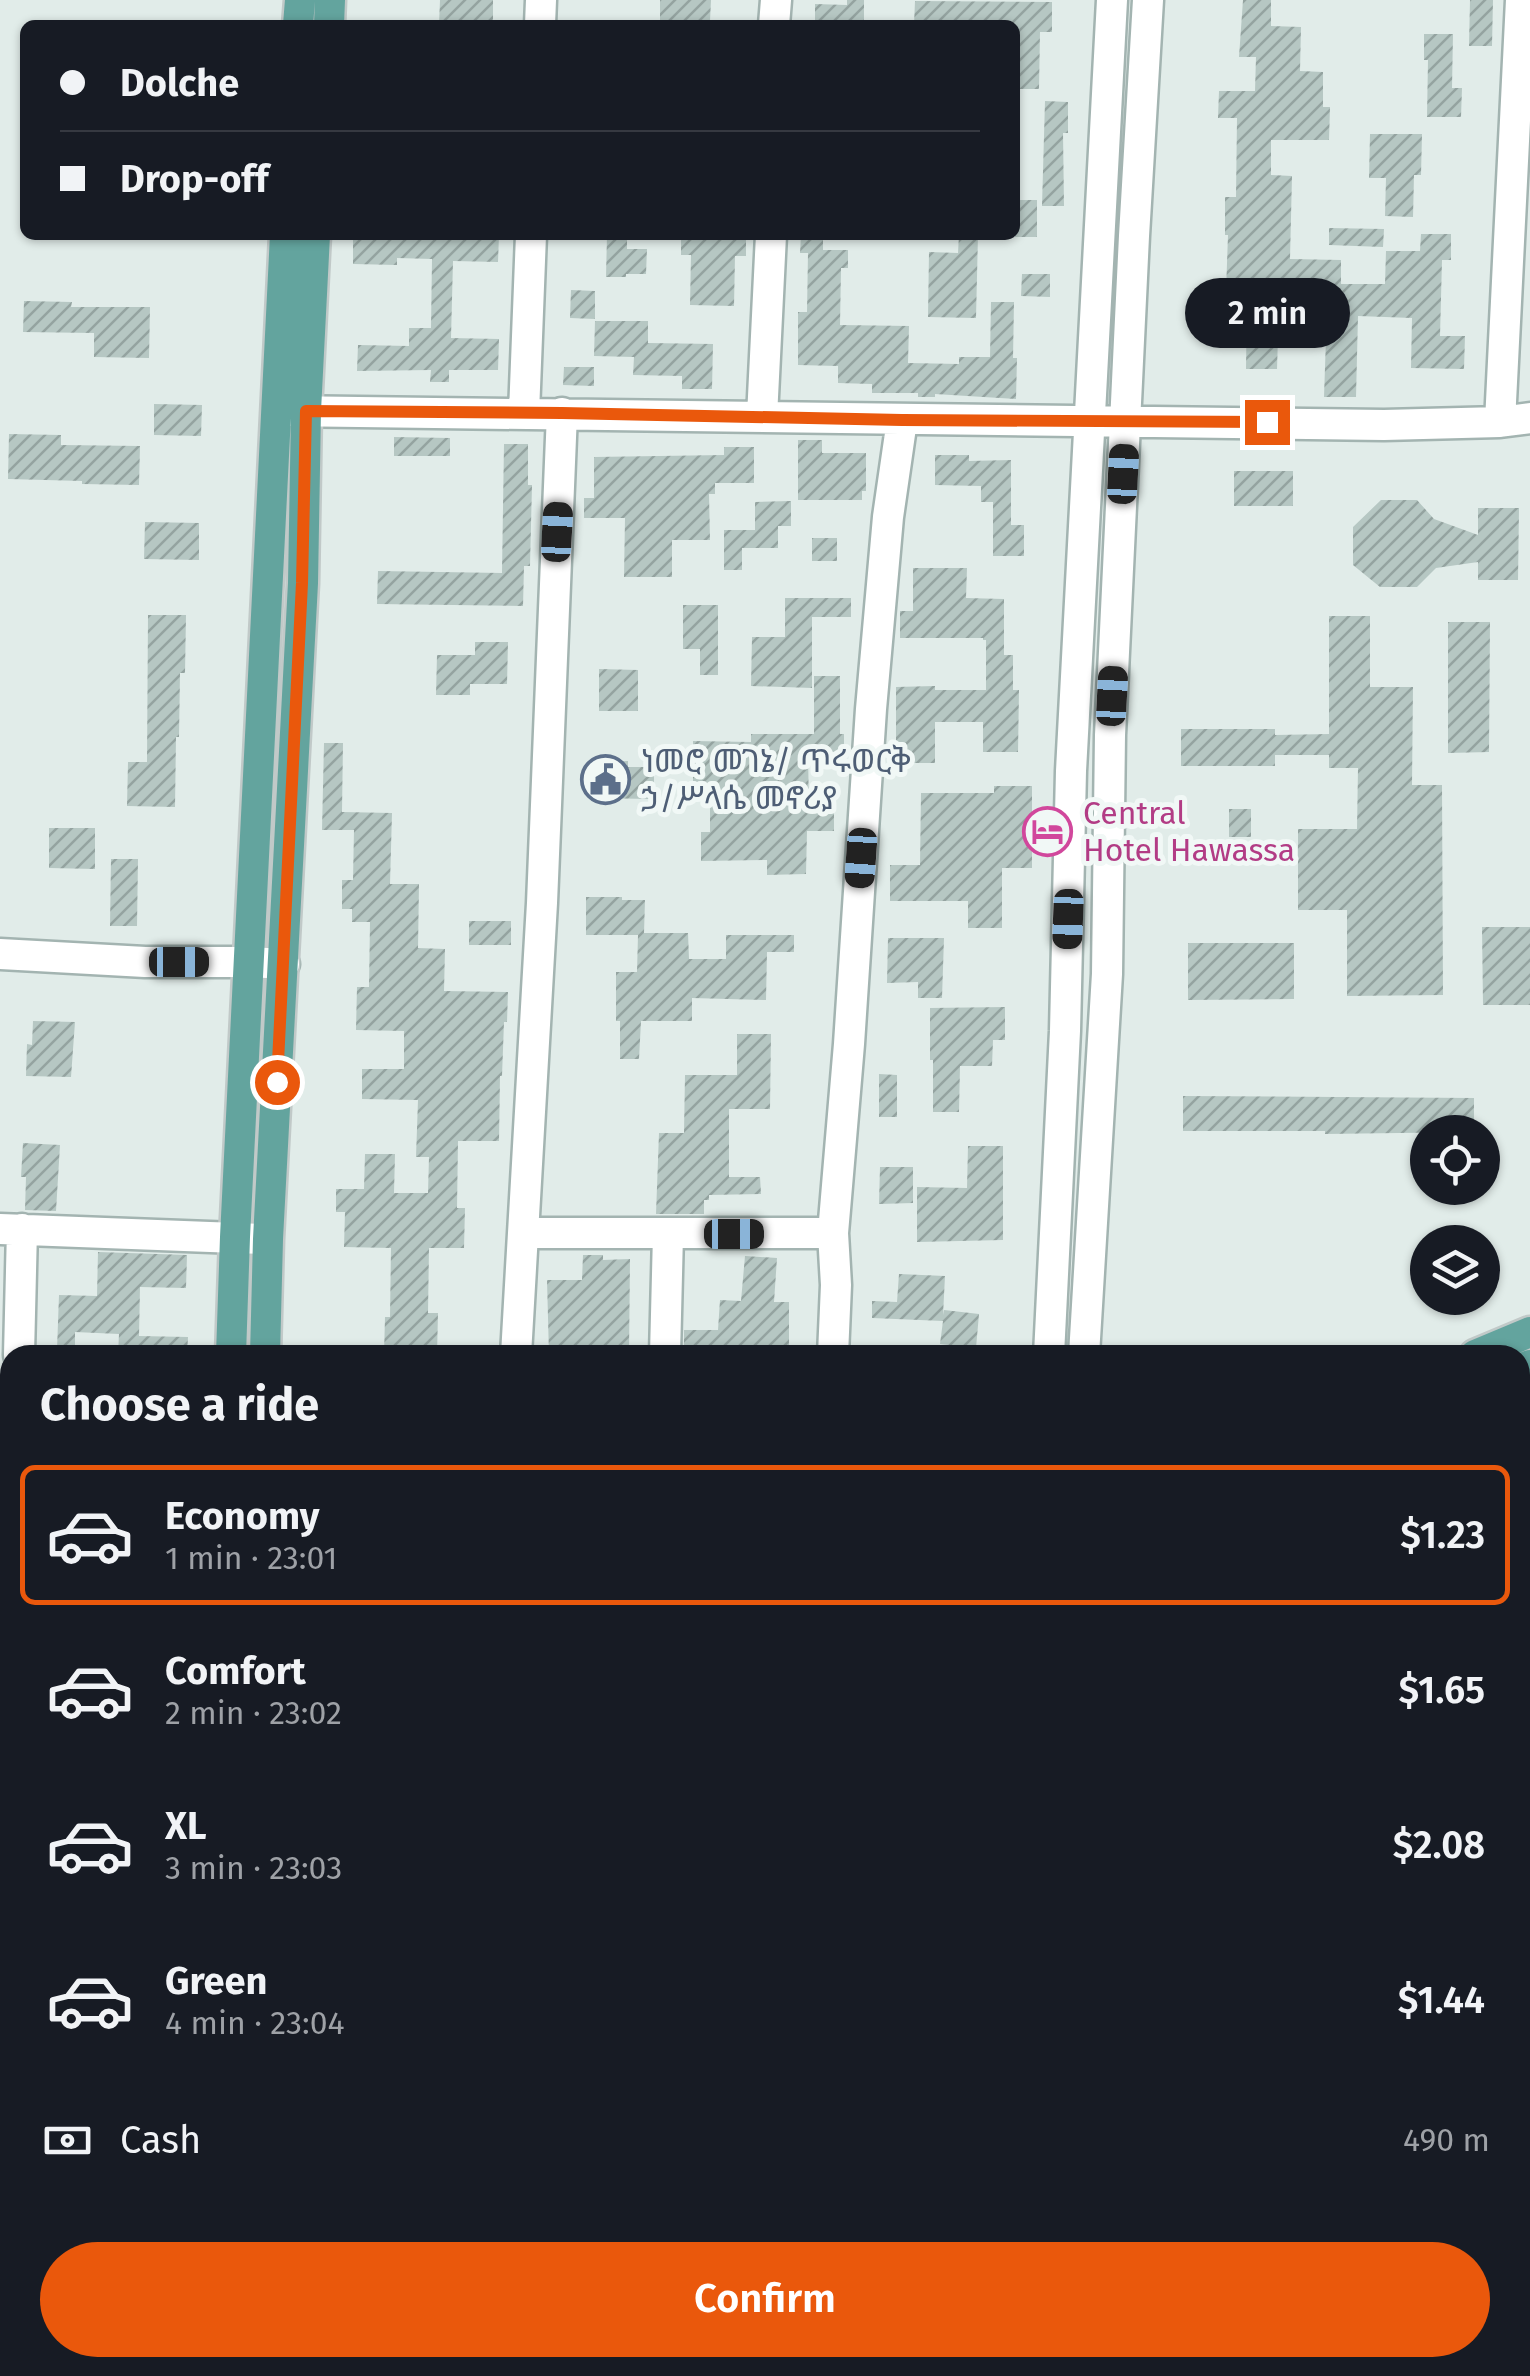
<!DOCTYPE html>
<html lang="en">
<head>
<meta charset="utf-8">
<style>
  :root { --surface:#171b24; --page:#20242c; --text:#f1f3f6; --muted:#9ea1a6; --line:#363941; --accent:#ea580c }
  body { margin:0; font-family:"Fira Sans","Noto Sans Ethiopic",sans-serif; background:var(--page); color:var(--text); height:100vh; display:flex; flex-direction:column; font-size:38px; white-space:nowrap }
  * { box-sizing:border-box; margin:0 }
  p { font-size:32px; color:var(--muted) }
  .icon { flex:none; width:55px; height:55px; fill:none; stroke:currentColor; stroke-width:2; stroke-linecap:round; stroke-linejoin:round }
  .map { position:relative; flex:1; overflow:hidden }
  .side { position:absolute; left:0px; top:1345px; width:1530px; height:1032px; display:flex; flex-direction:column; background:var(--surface); border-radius:30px 30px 0 0; box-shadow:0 2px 8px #0004 }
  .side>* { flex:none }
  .guide { position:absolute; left:20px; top:20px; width:1000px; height:220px; border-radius:15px; box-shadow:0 2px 8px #0004; display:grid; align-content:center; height:220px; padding:0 40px; background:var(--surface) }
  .tools { position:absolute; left:1410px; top:1115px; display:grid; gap:20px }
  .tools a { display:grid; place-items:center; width:90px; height:90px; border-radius:50%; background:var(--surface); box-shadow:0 2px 8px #0004; font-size:50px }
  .end { position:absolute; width:45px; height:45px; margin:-22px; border:12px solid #ea580c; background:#fff; box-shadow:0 0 0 5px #fff }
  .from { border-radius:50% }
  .bubble { position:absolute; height:70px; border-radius:35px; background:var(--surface); box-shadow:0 2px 8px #0004; font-size:32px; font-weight:600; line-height:70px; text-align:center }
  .car { position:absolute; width:30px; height:60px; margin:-30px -15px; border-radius:12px; box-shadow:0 0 8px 2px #0007; background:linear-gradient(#222 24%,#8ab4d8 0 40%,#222 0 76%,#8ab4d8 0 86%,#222 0) }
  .guide b { display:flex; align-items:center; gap:35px; height:95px; font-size:38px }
  .guide b+b { border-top:2px solid var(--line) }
  .guide i { width:25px; height:25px; background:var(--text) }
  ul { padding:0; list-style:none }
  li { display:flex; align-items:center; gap:30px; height:140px; margin:0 20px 15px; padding:0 20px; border:5px solid transparent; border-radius:15px }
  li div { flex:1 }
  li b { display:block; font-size:38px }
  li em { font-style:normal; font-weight:600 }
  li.current { border-color:var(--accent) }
  li>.icon { width:90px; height:90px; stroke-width:1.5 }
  h2 { padding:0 40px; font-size:45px; line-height:120px }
  .pay { display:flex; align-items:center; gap:25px; height:110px; padding:0 40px; font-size:38px }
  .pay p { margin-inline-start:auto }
  .cta { display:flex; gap:20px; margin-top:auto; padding:20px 40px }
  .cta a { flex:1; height:115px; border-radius:60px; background:var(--accent); color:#fff; font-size:40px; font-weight:600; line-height:115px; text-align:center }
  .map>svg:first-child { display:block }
  .building { fill:url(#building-hatch) }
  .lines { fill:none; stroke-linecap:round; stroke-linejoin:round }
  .minor-casing { stroke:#a3b4b1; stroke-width:35 }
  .major-casing { stroke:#c1c9c8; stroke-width:35 }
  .minor { stroke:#fff; stroke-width:30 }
  .major { stroke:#63a49e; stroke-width:30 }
  .route { stroke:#ea580c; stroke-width:12 }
  .labels { text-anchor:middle; stroke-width:10; stroke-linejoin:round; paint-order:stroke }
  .service-label { font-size:32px; fill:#4e5e75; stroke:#f1f8f6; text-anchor:start }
  .hotel-label { font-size:32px; fill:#b23c85; stroke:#f1f8f6; text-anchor:start }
</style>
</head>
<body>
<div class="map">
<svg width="1530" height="2376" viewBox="0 0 1530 2376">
  <defs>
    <pattern id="building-hatch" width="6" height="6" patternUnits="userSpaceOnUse" patternTransform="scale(2.5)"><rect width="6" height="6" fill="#b6c7c3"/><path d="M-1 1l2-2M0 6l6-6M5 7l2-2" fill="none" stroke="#94a3a0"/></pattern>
  </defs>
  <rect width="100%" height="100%" fill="#e1ece9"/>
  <!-- building -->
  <path class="building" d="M440,0H493V25H439Z
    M660,0H711L710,21L660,20Z
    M847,0H864V25L815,22V4L847,5Z
    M1243,0H1271V26L1301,27L1300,71L1323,72V107H1330L1329,140H1271V175L1292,176L1290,259L1341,260V284H1385L1386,251H1420L1421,234H1451V260H1442L1440,336H1465L1464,369L1411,368L1412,318L1358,316L1356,397H1324L1326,338L1278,337L1277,369H1246L1247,292H1226L1228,235H1225V197H1236L1237,118H1218L1219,91H1255L1256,57H1239Z
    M1470,0H1493L1492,46H1469Z
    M915,1L1052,2V32H1040L1039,89H1015V25H914Z
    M1424,34H1453L1452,88H1462L1461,117H1427L1428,60H1424Z
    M1045,101L1068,102V133H1063L1064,206H1042Z
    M1370,134H1422L1421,175H1414L1413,217L1385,216L1386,178H1369Z
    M1015,200H1037V237H1015Z
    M1329,228L1384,229L1383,247L1329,245Z
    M353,235H499L498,262L453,261L451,338L499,339L498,370H449V382H430L431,370L357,371L358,345L409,346V328H431L432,259L397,258V265L353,264Z
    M607,235H627V249H647L646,274H626V277H606Z
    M681,235H746V256H735L734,306L690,305L691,255H681Z
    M801,235H823V250H848V268H841L840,325L909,326L908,363L959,364V357H990L991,302H1014L1013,358H1017L1016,399L935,394V397H918V393H872V384L838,383V366L798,365V312H807L808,253H800Z
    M959,235H978L976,318L928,317L929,252L958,253Z
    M1022,274H1050V297L1021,296Z
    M571,290L595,291V319L570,318Z
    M24,301L72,302L71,307H150L149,358L94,357V333L23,332Z
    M595,321H648V343L713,344L712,389H682V376L633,375L634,357L594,356Z
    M564,367H594V386L563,385Z
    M154,404L202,405L201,436L154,435Z
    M9,434L61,435V445L140,446L139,485L82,484V481L8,479Z
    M394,437L450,438V456H394Z
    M798,440H822V453H866V491H862V500H798Z
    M504,444H528V485H532L530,566H524L523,606L377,604L378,571L502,573Z
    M724,447H754V483H715V494H709L710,540H672V577H624L625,518H584V498H594V457L724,455Z
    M935,455H969V461L1011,460V525H1024V556H993V502H981V486L935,485Z
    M1234,471H1293V506H1234Z
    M1381,500H1417L1434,519L1478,535V508H1519L1518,580H1478V562L1436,568L1417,587H1380L1353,565V527Z
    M791,501V526H778V548H742V570H724V530H755V502Z
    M145,522L199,523V560L144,559Z
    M812,538H837V561H812Z
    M913,568H967L966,598L1004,599V655H1013V690H1019L1018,752H983V722H935V763H906V743H896V687L935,686V690H986V640H983V638H900V611H913Z
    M785,598H851V617H812V688L751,686L752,637H785Z
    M683,605H718V675H700V649H683Z
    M148,615H186L185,673H180L179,737H176L175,807L127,806L128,762H147Z
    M1329,616H1370V687H1413L1412,785H1442L1443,995L1347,996V910H1298V829H1357L1358,768H1329V755H1275V766H1181V729H1275V735L1329,734Z
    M1448,622H1490L1489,752L1448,753Z
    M475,642H508L507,684H470V695H436L437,655H475Z
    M599,669L638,670V711H599Z
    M814,676H840V734H844V752H808L809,810H834V831H807L806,874L767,875V860L701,861V832H710V787H693V741L751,742V734H814Z
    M324,743H343L342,812L392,813L390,884H419L418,948L445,949L444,991L508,992L507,1022H504L502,1076H500L499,1141H458L457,1208H465L464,1248H429L428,1313H438L437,1355H384L385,1317H390L391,1248L344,1247L345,1212H336V1189H364L365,1154H395L394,1193H428L429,1157H416L418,1100L362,1099V1069H404V1031L356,1030L357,987H369L370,922H352V909H342V880H353L354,830H322Z
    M628,761V767H654V795H651V799L593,798V762Z
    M994,786H1032V868H1002V928H968V901H890V865H920L921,793H994Z
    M1229,809H1251V837H1229Z
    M49,828H95V869L49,868Z
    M111,859H138L137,926H110Z
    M586,897H622V900H645L644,933H688L689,959H726V935H794V952H767L766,1000L692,998V1021H641L639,1059H620V1021H616V972H637L638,935H586Z
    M469,921H511V945H469Z
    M1482,927H1530V1005H1483Z
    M888,938H944L942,998H918V982L887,983Z
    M1188,943H1294V999L1188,1000Z
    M1005,1007V1040H993L992,1066H960L959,1112H933V1060H930V1008Z
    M33,1021L75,1022L71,1077L26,1076L27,1044L32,1045Z
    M737,1034H771L770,1109H729V1177H760L761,1194L709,1195V1200H704V1214H656L659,1133H684L685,1075H737Z
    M879,1074L897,1075V1117H879Z
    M1183,1096L1474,1098V1132L1325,1134V1131H1183Z
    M23,1143L60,1145L56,1211L25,1210L26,1177H21Z
    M968,1146H1003V1240L917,1242V1187L967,1188Z
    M880,1167H913V1203L879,1204Z
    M98,1252L187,1255L186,1288L140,1287L139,1336L188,1337L187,1355H118L119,1334L75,1332V1351L57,1350L59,1295L97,1296Z
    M583,1255H603V1260L630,1259L629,1354L549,1355L547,1280H582Z
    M745,1256L777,1258L774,1302H789V1355H684V1330H718L720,1300L741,1301Z
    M899,1274L945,1276L943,1315L944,1310L979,1314L976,1348L940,1344L943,1321L872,1318V1301L897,1302Z"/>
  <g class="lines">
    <defs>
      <path id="minor" d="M540,25L541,0
        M774,25L776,0
        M283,411L1384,425L1500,422L1530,418
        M524,413L531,235
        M762,417L771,235
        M1500,422L1521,0
        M0,954L145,962H248L284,964
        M0,1229L262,1239
        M524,1233H833
        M19,1355L22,1229
        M516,1355L542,903L562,413
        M665,1355L668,1234
        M833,1355L836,1285L833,1233L849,1044L871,709L888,517L902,420
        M1049,1355L1065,1031L1071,771L1112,0
        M1084,1355L1107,974L1110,735L1134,236L1148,0
        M0,1401L10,1402
        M0,1681L10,1560
        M0,1844H10
        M0,2094L10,2095
        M1520,2195L1530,2197
        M0,2289L10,2290
        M936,2368L947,2376
        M1315,2368V2376
        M999,2376L1006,2368"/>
      <path id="major" d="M298,25L300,0
        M329,25L330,0
        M231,1355L235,1237L285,235
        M265,1355L268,1239L303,583L306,411L315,235
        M1475,1355L1530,1332
        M1520,1369L1530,1365
        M189,2376L190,2368
        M225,2376L226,2368
        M433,2376L439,2368
        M475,2376L481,2368"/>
    </defs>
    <!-- minor casing -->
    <use href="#minor" class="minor-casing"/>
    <!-- major casing -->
    <use href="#major" class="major-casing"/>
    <!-- minor -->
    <use href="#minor" class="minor"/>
    <!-- major -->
    <use href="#major" class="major"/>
  </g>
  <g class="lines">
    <!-- route -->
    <path class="route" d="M277,1082L302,583L306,411L562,413L902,420L1267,422"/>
  </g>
  <!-- icons -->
  <defs>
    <symbol id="civic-ring" viewBox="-11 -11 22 22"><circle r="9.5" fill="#f1f8f6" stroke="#5c6f8a" stroke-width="1.5"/><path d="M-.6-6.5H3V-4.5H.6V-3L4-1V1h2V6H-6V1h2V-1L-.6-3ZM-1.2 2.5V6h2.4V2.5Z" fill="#5c6f8a"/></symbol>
    <symbol id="hotel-ring" viewBox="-11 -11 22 22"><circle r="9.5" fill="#f1f8f6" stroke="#d1479c" stroke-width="1.5"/><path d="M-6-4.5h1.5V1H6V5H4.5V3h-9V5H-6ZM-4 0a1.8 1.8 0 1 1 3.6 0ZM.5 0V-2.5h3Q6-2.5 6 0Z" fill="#d1479c"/></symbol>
  </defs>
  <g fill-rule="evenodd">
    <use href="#civic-ring" x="578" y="752" width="55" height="55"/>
    <use href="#hotel-ring" x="1020" y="804" width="55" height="55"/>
  </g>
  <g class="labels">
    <!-- service labels -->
    <g class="service-label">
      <text x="641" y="772">ነመሮ መገኔ/ ጥሩወርቅ<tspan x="641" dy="37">ኃ/ሥላሴ መኖሪያ</tspan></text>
    </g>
    <!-- hotel labels -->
    <g class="hotel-label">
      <text x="1083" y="824">Central<tspan x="1083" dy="37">Hotel Hawassa</tspan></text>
    </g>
  </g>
</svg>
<div class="tools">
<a><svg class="icon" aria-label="locate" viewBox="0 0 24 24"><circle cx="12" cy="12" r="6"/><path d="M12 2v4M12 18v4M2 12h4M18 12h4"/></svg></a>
<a><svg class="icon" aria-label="layers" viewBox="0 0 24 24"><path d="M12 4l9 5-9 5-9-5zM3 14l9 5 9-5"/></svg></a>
</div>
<i class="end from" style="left:277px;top:1082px"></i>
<i class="end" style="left:1267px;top:422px"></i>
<div class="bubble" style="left:1185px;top:278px;width:165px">2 min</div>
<i class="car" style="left:1123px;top:474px;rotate:3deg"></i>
<i class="car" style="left:557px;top:532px;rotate:3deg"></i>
<i class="car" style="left:1112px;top:696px;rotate:3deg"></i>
<i class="car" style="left:861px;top:858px;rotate:184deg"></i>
<i class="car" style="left:1068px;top:919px;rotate:182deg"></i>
<i class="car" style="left:179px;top:962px;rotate:90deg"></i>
<i class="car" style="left:734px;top:1234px;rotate:90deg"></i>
<div class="guide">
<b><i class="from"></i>Dolche</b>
<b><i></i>Drop-off</b>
</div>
<section class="side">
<h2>Choose a ride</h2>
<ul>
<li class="current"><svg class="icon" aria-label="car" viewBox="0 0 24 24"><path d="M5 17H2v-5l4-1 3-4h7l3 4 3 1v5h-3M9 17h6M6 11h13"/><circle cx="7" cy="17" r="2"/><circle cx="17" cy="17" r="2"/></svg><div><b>Economy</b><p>1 min · 23:01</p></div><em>$1.23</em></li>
<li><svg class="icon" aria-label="car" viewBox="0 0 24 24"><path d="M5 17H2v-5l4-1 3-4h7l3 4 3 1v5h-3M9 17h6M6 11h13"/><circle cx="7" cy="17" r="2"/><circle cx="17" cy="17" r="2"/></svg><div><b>Comfort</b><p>2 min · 23:02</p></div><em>$1.65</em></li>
<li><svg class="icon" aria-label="car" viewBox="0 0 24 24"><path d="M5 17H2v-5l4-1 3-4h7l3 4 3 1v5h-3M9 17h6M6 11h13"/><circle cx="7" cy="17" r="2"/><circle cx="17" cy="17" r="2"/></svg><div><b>XL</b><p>3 min · 23:03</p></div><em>$2.08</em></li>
<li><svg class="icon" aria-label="car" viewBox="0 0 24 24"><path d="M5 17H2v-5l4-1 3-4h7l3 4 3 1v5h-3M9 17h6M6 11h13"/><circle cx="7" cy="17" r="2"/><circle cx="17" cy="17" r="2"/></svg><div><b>Green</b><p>4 min · 23:04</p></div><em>$1.44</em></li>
</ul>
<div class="pay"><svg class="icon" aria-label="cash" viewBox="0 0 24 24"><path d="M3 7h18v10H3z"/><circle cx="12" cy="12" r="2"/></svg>Cash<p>490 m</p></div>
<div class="cta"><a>Confirm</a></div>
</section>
</div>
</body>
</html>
